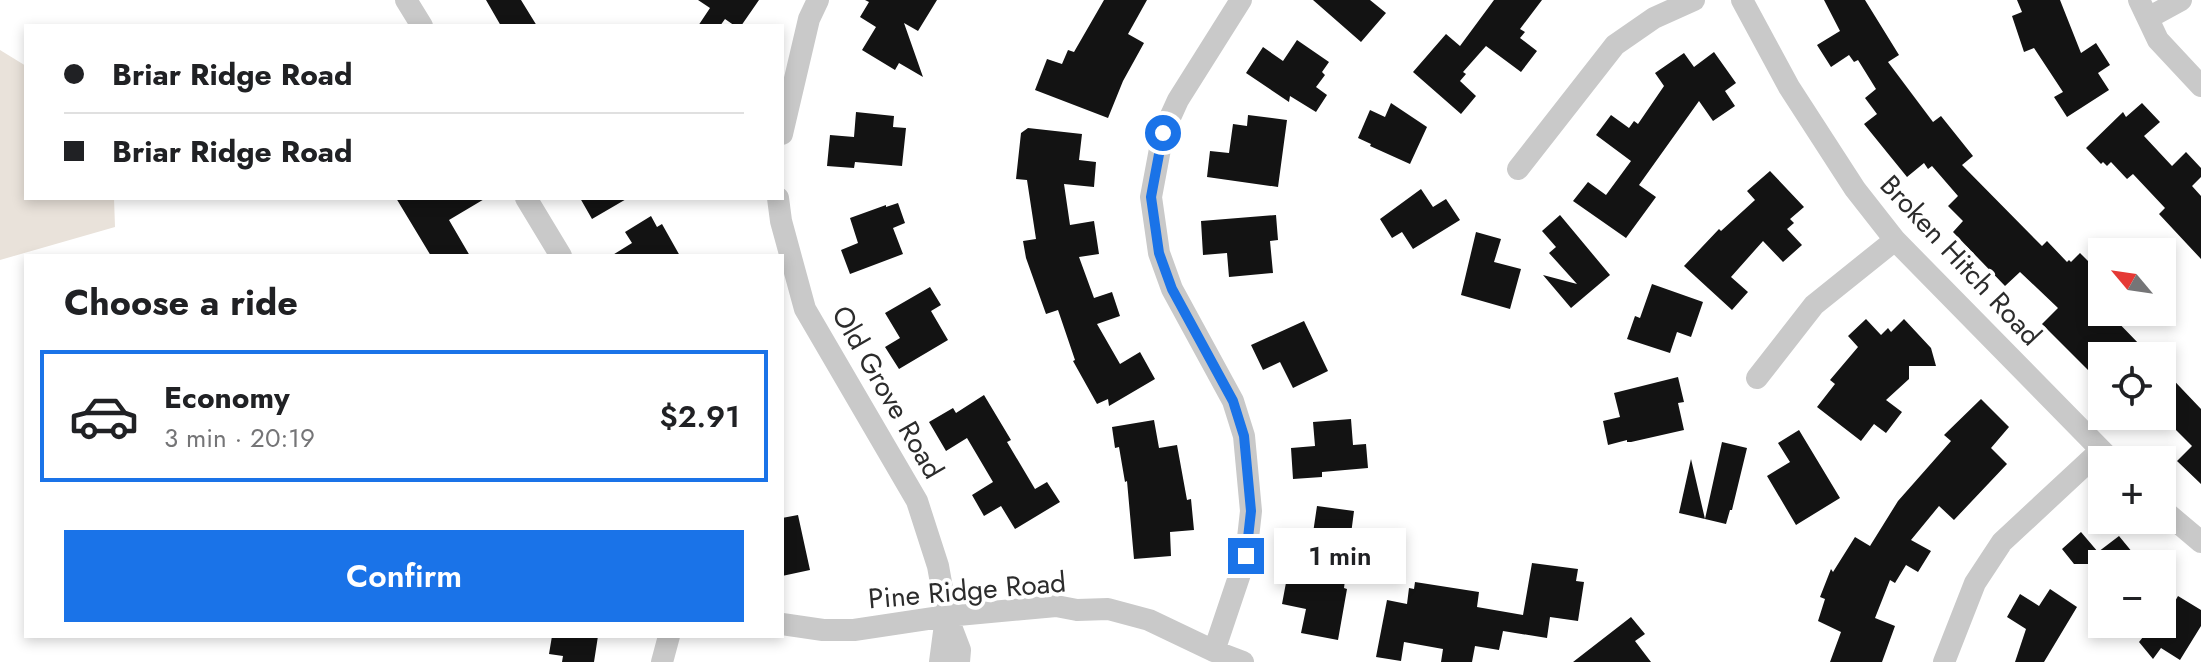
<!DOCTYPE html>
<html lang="en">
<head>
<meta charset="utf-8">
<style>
  :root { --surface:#fff; --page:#f6f6f6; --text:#202124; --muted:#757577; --line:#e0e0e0; --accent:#1a73e8 }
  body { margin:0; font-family:Jost,sans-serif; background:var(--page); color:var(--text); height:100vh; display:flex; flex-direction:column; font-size:30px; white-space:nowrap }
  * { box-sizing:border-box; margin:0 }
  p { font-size:26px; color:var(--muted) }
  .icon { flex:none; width:44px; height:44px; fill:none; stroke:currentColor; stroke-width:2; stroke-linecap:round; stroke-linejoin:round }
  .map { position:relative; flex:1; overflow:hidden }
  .sheet { position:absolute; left:24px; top:254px; width:760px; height:384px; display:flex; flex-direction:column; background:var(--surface); border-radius:0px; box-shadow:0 4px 12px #0003 }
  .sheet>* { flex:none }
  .hud { position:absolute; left:24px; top:24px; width:760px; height:176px; border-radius:0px; box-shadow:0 4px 12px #0003; display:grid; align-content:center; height:176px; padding:0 40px; background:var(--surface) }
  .needle { width:52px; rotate:299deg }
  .controls { position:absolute; left:2088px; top:238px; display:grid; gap:16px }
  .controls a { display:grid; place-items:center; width:88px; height:88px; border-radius:0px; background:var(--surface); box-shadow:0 4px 12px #0003; font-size:40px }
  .end { position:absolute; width:36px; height:36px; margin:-18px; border:10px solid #1a73e8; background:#fff; box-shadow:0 0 0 4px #fff }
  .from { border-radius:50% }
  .bubble { position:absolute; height:56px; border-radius:0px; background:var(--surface); box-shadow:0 4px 12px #0003; font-size:26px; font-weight:600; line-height:56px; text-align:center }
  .hud b { display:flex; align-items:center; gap:28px; height:76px; font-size:30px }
  .hud b+b { border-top:2px solid var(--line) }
  .hud i { width:20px; height:20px; background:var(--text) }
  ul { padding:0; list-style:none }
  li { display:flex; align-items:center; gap:24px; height:132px; margin:0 16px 12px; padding:0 24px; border:4px solid transparent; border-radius:0px }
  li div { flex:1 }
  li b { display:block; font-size:30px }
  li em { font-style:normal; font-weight:600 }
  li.selected { border-color:var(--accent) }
  li>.icon { width:72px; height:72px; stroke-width:1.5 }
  h2 { padding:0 40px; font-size:36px; line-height:96px }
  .action { display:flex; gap:16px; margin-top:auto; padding:16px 40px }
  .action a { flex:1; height:92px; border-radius:0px; background:var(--accent); color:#fff; font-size:32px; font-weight:600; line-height:92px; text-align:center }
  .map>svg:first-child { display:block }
  .green { fill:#e9e2da }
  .building { fill:#131313 }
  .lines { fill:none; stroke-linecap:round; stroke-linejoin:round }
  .minor { stroke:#c9c9c9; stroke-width:22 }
  .route { stroke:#1a73e8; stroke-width:10 }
  .labels { text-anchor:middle; stroke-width:8; stroke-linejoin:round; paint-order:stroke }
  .street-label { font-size:28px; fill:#2c2c2c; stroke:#fff }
</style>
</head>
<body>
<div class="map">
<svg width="2201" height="662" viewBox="0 0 2201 662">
  <rect width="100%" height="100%" fill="#fff"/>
  <!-- green -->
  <path class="green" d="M0,50L26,66V198H114L115,227L0,260Z"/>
  <!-- building -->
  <path class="building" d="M486,0H521L537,26H501Z
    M698,0H759L741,26H735L725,19L720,26H698L710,8Z
    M865,0H937L918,31L904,23L923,77L899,63L895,70L862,50L876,27L860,17L869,2Z
    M1104,0H1147L1128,34L1144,43L1123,81L1108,118L1035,90L1047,59L1062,64L1068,50L1074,52Z
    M1313,0H1370L1386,13L1361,42Z
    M1494,0H1542L1520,29L1525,32L1520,38L1537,51L1521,72L1486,46L1463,72L1466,74L1460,81L1476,96L1461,114L1413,72L1446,34L1460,46Z
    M1824,0H1865L1899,55L1888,62L1933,122L1941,116L1973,156L1962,165L2042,246L2047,241L2067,262L2069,260L2071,262L2080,253L2097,270L2088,279L2102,293V312H2108L2141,346L2131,356H2102L2089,371L2042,324L2058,308L2020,272L2005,286L1953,232L1963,221L1948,206L1958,196L1932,166L1928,169L1924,163L1907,177L1864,124L1877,114L1865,98L1876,89L1858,60L1854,62L1849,55L1831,67L1817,45L1840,31Z
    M2017,0H2060L2081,53L2096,43L2110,65L2098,73L2109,90L2067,117L2054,97L2063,92L2034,48L2024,52L2012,16L2022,12Z
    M1297,40L1329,62L1322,72L1325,75L1316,87L1327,95L1316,112L1290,96L1289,102L1246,73L1263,47L1283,61Z
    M1714,52L1736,83L1725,91L1735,106L1713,121L1699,101L1639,185L1656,197L1626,238L1573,201L1588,182L1606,195L1631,161L1596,135L1611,115L1629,128L1634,121L1638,124L1664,86L1655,73L1684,53L1694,67Z
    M1391,103L1427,127L1410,164L1370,146L1371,144L1358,138L1370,110L1385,117Z
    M2142,103L2160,122L2144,136L2172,166L2186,152L2201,168V177L2192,186L2201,196V259L2159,214L2165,208L2133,174L2127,179L2111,162L2107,166L2103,162L2101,164L2086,148L2123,112L2126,117Z
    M856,112L894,116L893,127L906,128L902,166L855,162L854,168L827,166L830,135L854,137Z
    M1248,115L1287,120L1278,187L1207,177L1210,151L1229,153L1233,124L1247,126Z
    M1028,128L1082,134L1079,160L1096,162L1094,187L1064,184L1070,225L1094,221L1099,254L1079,257L1094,298L1112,292L1120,316L1097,324L1120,364L1140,352L1155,379L1109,406L1108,399L1097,404L1073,361L1075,360L1058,310L1046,314L1026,258L1023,241L1036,239L1027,180L1016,179L1021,133Z
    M1770,171L1804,207L1790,219L1794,223L1787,229L1802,245L1783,262L1763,241L1731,277L1748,292L1732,310L1684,266L1719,229L1721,231L1755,200L1747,191Z
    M1421,189L1433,207L1446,199L1460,220L1413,249L1402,232L1392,238L1380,219Z
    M396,198H486L449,220L470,256H431Z
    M580,198H628L592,219Z
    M898,203L905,223L893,228L903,254L850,274L841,250L858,243L850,218L886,205V207Z
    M1276,215L1278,240L1270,241L1273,273L1229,277L1227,253L1203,255L1201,221Z
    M1560,215L1610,275L1571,308L1543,275L1577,284L1549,253L1556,247L1542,231Z
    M651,216L657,227L662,224L680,256H611L632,243L625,232Z
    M1476,232L1501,239L1494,262L1521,269L1510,309L1461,295Z
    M1652,284L1703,302L1691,337L1677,332L1670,353L1627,339L1635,316L1640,318Z
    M930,287L941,305L931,311L948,340L899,369L885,347L900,338L885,313Z
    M1866,319L1881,335L1888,328L1891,332L1904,319L1931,348L1936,366H1909V379L1886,400L1902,412L1886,433L1874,424L1861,441L1817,407L1835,384L1830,380L1858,347L1848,336Z
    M1304,321L1328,371L1293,388L1280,362L1263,370L1251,345Z
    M2162,368L2201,409V484L2177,461L2192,446L2162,416Z
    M1678,377L1684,402L1678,403L1684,430L1631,442H1627V440L1608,445L1603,421L1620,417L1614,393Z
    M984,395L1011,440L1007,442L1035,489L1047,482L1060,502L1015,529L1001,506L984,516L972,495L993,482L967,438L946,451L929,422L953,408L956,413Z
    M1981,399L2009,427L1991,448L2007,464L1954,520L1939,506L1911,540L1931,551L1918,572L1906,565L1895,583L1890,580L1875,618L1895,626L1882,662H1830L1841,632L1818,621L1825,599L1820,597L1831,569L1833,572L1855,537L1870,546L1898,501L1951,441L1944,435Z
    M1351,419L1353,445L1366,444L1368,468L1322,472V477L1293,479L1291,448L1315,446L1313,422Z
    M1154,420L1159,448L1177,445L1187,500L1191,499L1194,530L1170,532L1171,556L1134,559L1127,481L1125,482L1119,447L1115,448L1112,427Z
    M1799,430L1840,498L1796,525L1767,476L1790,462L1778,443Z
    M1722,442L1747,448L1732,510H1730L1726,524L1705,519Z
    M1691,459L1705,519L1679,513Z
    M1317,506L1354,511L1344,588L1347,589L1338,640L1301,633L1306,609L1282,604L1288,572H1290L1296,530L1313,533Z
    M798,515L810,570L782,576V518Z
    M2081,532L2098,552L2119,536L2142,564H2074L2062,549Z
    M1532,563L1578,569L1576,581L1584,582L1578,621L1550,617L1547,638L1503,631L1499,650L1475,646L1472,662H1441L1443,649L1404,642L1401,661L1376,657L1387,600L1407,604L1409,588L1414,589L1415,582L1479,592L1477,607L1523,615Z
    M2050,589L2077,607L2044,662H2015L2026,629L2007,617L2020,594L2039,606Z
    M2178,596L2201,610V626L2180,660L2161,648L2153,659L2139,642L2143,637L2141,636L2148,624H2162Z
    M1631,617L1645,634L1635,641L1651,662H1573Z
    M552,636H598L594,662H562L563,656L549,654Z"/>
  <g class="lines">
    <!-- minor -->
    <path class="minor" d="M406,0L422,26
      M1742,0L1789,87L1855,189L1895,240L2111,460
      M2139,0L2158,40L2201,86
      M2148,18L2181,0
      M782,134L809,19L818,0
      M1518,169L1615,45L1654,18L1694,0
      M526,198L561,256
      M778,198L781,221L805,309L917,501L938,566L947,616L960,650L959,662
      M1757,378L1814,305L1895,240
      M2162,509L2201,542
      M782,624L823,630H854L947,616L1056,606L1077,610L1108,609L1149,620L1214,651L1243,662
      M1214,651L1246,556L1251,511L1244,436L1233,401L1172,289L1159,253L1151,197L1163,133L1178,100L1241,0
      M662,662L669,636
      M940,662L946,617
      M1944,662L1975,583L2002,542L2101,450"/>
  </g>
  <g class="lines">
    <!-- route -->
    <path class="route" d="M1163,133L1151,197L1159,253L1172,289L1233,401L1244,436L1251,511L1246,556"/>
  </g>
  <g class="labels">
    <!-- street labels -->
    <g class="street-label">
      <text transform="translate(1961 260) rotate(47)" y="10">Broken Hitch Road</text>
      <text transform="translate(888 392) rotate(60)" y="10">Old Grove Road</text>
      <text transform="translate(967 590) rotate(-5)" y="10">Pine Ridge Road</text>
    </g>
  </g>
</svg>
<div class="controls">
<a><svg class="needle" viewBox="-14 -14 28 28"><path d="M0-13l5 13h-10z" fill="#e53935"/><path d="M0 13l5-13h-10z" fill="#757577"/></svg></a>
<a><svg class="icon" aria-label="locate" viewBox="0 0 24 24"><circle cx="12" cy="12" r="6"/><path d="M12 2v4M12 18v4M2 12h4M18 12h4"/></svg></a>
<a>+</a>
<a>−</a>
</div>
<i class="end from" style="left:1163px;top:133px"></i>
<i class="end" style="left:1246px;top:556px"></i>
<div class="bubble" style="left:1274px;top:528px;width:132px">1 min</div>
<div class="hud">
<b><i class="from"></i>Briar Ridge Road</b>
<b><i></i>Briar Ridge Road</b>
</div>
<section class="sheet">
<h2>Choose a ride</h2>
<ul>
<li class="selected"><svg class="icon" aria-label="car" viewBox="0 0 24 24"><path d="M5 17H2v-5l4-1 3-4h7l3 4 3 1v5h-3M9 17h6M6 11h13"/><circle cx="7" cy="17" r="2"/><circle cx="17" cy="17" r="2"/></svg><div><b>Economy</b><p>3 min · 20:19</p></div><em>$2.91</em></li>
</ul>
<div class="action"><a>Confirm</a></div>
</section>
</div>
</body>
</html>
